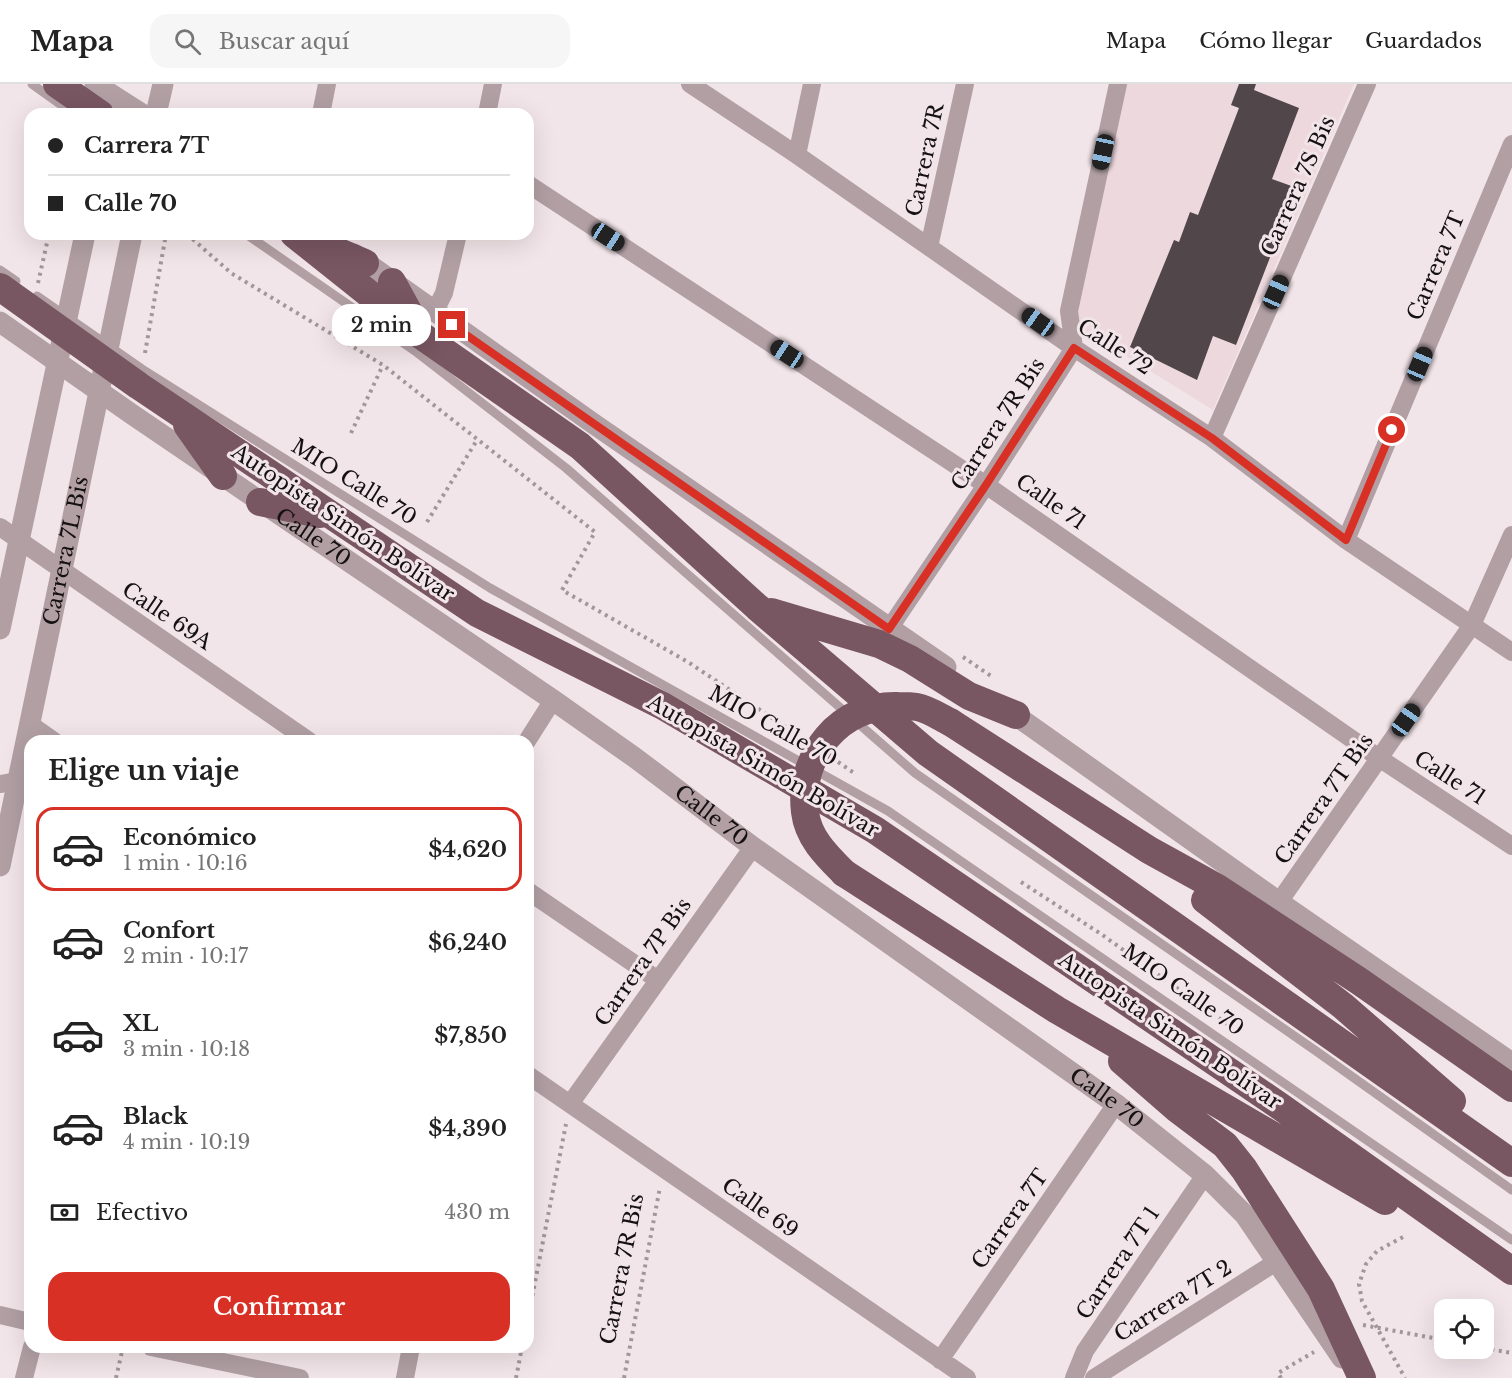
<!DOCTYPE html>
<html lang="es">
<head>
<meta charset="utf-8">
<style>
  :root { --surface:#fff; --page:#f6f6f6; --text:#222; --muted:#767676; --line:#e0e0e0; --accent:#d93025 }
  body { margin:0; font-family:"Libre Baskerville",serif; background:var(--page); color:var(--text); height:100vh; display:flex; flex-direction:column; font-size:22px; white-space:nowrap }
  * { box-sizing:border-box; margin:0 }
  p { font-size:20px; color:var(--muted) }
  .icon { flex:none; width:33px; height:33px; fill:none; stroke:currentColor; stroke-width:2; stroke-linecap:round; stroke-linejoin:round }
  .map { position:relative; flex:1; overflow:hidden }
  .drawer { position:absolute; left:24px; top:651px; width:510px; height:618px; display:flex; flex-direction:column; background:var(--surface); border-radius:18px; box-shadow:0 6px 24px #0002 }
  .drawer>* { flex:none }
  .hud { position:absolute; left:24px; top:24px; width:510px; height:132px; border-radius:18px; box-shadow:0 6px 24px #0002; display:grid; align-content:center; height:132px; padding:0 24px; background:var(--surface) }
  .fabs { position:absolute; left:1434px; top:1215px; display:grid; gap:12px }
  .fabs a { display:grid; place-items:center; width:60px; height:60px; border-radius:12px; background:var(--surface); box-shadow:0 6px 24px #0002; font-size:30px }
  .end { position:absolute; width:27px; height:27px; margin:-14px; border:8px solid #d93025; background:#fff; box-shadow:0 0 0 3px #fff }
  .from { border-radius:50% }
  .bubble { position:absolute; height:42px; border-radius:18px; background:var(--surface); box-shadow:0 6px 24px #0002; font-size:20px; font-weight:600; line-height:42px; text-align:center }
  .car { position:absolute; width:18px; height:36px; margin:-18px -9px; border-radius:8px; box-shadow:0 0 4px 2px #0007; background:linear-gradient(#222 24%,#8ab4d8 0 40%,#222 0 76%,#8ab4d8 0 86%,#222 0) }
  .hud b { display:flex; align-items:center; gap:21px; height:57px; font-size:22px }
  .hud b+b { border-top:2px solid var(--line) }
  .hud i { width:15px; height:15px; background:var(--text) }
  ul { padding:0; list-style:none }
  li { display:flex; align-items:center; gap:18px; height:84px; margin:0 12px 9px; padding:0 12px; border:3px solid transparent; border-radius:18px }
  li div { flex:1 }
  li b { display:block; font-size:22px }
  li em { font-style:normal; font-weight:600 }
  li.current { border-color:var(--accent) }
  li>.icon { width:54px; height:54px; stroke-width:1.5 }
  h2 { padding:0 24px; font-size:27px; line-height:72px }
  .pay { display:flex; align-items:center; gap:15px; height:66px; padding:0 24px; font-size:22px }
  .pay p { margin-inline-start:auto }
  .action { display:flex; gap:12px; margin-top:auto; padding:12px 24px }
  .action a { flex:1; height:69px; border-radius:18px; background:var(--accent); color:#fff; font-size:24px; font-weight:600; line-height:69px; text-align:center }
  header { display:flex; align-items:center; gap:36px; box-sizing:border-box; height:84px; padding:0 30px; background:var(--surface); border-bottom:2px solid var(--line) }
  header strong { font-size:28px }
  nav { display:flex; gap:33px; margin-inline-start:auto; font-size:21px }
  .search { width:420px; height:54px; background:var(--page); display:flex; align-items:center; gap:15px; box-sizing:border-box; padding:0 21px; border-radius:18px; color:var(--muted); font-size:22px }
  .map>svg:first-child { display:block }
  .built { fill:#edd8de }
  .building { fill:#51464a }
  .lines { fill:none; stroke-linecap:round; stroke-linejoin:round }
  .path { stroke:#a1979a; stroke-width:4; stroke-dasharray:3 4.5; stroke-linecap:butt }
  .service { stroke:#b19fa4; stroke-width:9 }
  .minor { stroke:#b19fa4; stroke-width:18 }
  .tertiary { stroke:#b19fa4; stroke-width:21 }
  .trunk { stroke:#785662; stroke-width:28 }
  .trunk-bridge { stroke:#785662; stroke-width:28 }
  .route { stroke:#d93025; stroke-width:8 }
  .labels { text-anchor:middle; stroke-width:6; stroke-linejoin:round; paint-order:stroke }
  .street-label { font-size:21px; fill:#151112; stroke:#f2e5e9 }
</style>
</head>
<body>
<header>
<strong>Mapa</strong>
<div class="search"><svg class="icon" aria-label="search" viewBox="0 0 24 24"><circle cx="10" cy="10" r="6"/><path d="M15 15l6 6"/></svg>Buscar aquí</div>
<nav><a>Mapa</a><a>Cómo llegar</a><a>Guardados</a></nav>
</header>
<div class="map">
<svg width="1512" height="1294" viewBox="0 0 1512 1294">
  <rect width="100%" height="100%" fill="#f2e5e9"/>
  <!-- built -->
  <path class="built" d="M1127,0H1354L1213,326L1079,243L1076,226Z"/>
  <!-- building -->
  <path class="building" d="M1239,0H1256L1254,6L1299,24L1272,95L1297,104L1236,261L1213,252L1197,296L1130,263L1174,156L1179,158L1190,128L1198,131L1239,24L1231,21Z"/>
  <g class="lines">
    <!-- path -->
    <path class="path" d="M187,150L231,189L383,281L595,448L562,506L688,578L799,652
      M38,199L49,150
      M145,269L166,150
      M351,349L383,281
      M427,438L477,356
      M963,573L994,594
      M838,678L854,689
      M1021,798L1101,850L1237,947
      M1403,1153L1377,1167L1366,1180L1359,1200L1362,1217L1405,1294
      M528,1234L566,1040
      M1363,1241L1444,1256
      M1484,1264L1512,1269
      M116,1294L123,1263
      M516,1294L522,1263
      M624,1294L660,1103
      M1281,1294L1278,1289L1314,1268"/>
    <!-- service -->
    <path class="service" d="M32,0L74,30
      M246,150L415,267L566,384L915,689L1316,967L1512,1106
      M0,186L16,197
      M37,212L142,285L490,504L888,727L1512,1156"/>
    <!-- minor -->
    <path class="minor" d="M690,0L797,71L1074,264L1212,354L1346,456L1512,568
      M321,30L327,0
      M487,30L493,0
      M797,71L812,0
      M528,100L986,401L1379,674L1512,762
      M929,163L965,0
      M434,229L444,209L458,150
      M1212,354L1367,0
      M0,443L309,657
      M1346,456L1512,60
      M889,545L986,401L1074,264L1069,227L1118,0
      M30,640L54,657
      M527,657L553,616
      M0,700L18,697
      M528,807L658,896
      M1279,818L1472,541L1512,451
      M528,991L967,1294
      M570,1020L753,763
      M0,1231L30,1238
      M151,1263L300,1294
      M940,1276L1116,1020
      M24,1294L32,1263
      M405,1294L411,1263
      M1074,1294L1085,1267L1205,1091
      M1094,1294L1276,1178"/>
    <!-- tertiary -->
    <g class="tertiary">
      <path d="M95,0L142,30"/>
      <path d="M156,30L163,0"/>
      <path d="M354,170L594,340L946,583"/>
      <path id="s1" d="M0,238L133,331L553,616L634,673L753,763L1116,1020L1205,1091L1245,1131L1342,1274"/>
      <path d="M0,545L85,150"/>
      <path d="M1004,623L1279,818L1512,979"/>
      <path id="s2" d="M0,782L132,150"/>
    </g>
    <!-- trunk -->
    <path class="trunk" d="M57,0L100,30
      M294,150L422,252L580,362L757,523L928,669L1512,1079
      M323,161L365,179
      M392,198L415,240
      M0,203L139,302L477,529L663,622L875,746L1281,1023L1512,1187
      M187,341L223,392
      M260,418L320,430
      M771,528L879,560L910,575L969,612L1016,631
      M950,638L1149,766L1216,803L1359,897L1512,1004
      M844,789L1057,926L1385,1117
      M1205,816L1343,922L1452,1017
      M1122,977L1176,1024L1225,1061L1244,1085L1321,1205L1362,1294"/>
    <!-- trunk-bridge -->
    <path class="trunk-bridge" d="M844,789C827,772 808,754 805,728C798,672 840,620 898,622C904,622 911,622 917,623C928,625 940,633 950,638"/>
  </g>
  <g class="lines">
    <!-- route -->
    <path class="route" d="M452,241L889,545L986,401L1074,264L1212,354L1346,456L1392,346"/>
  </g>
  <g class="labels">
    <!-- street labels -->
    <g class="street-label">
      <text transform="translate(925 76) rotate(-78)" y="7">Carrera 7R</text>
      <text transform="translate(1298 102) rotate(-66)" y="7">Carrera 7S Bis</text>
      <text transform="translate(1436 182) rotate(-67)" y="7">Carrera 7T</text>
      <text transform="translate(1115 263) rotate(33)" y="7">Calle 72</text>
      <text transform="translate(998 340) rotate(-57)" y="7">Carrera 7R Bis</text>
      <text transform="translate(354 398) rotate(32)" y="7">MIO Calle 70</text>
      <text transform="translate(1051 418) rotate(35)" y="7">Calle 71</text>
      <text transform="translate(343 439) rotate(34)" y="7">Autopista Simón Bolívar</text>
      <text dy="7" stroke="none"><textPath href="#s1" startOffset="380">Calle 70</textPath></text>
      <text dy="7" stroke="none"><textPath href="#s2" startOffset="322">Carrera 7L Bis</textPath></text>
      <text transform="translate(167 532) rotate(34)" y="7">Calle 69A</text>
      <text transform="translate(773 642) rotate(29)" y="7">MIO Calle 70</text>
      <text transform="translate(763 682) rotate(30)" y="7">Autopista Simón Bolívar</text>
      <text transform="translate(1450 694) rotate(33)" y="7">Calle 71</text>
      <text transform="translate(1324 715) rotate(-55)" y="7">Carrera 7T Bis</text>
      <text dy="7" stroke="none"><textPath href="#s1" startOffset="866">Calle 70</textPath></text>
      <text transform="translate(643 878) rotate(-55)" y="7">Carrera 7P Bis</text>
      <text transform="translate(1183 906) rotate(35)" y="7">MIO Calle 70</text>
      <text transform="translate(1170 947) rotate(34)" y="7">Autopista Simón Bolívar</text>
      <text dy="7" stroke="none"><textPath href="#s1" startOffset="1352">Calle 70</textPath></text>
      <text transform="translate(760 1124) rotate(35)" y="7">Calle 69</text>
      <text transform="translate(1010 1135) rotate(-55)" y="7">Carrera 7T</text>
      <text transform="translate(1118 1179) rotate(-56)" y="7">Carrera 7T 1</text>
      <text transform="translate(622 1185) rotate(-79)" y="7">Carrera 7R Bis</text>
      <text transform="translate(1173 1217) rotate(-32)" y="7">Carrera 7T 2</text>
    </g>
  </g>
</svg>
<div class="fabs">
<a><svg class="icon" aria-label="locate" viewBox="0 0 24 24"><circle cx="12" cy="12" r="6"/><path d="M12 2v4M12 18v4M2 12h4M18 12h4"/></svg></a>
</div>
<i class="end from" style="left:1392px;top:346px"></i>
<i class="end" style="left:452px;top:241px"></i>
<div class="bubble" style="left:332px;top:220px;width:99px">2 min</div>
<i class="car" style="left:1103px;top:68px;rotate:192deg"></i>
<i class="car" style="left:608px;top:153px;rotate:123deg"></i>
<i class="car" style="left:1276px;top:208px;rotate:24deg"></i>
<i class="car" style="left:1038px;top:238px;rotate:305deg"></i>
<i class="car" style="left:787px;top:270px;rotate:303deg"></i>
<i class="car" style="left:1420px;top:280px;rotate:23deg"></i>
<i class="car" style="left:1406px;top:636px;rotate:35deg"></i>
<div class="hud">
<b><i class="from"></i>Carrera 7T</b>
<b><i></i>Calle 70</b>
</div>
<section class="drawer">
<h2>Elige un viaje</h2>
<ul>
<li class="current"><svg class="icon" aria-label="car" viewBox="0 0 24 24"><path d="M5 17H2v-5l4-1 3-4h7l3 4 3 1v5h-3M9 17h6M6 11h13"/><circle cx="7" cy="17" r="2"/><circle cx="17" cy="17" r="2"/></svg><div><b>Económico</b><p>1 min · 10:16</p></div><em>$4,620</em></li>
<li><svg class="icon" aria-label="car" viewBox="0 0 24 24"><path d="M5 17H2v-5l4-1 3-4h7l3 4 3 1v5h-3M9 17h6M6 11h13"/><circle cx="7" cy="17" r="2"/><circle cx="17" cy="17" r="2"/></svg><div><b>Confort</b><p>2 min · 10:17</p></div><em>$6,240</em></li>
<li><svg class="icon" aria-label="car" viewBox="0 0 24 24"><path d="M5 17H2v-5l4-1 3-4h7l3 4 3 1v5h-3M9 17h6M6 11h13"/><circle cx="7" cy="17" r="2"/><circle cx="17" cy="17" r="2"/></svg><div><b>XL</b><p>3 min · 10:18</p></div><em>$7,850</em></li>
<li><svg class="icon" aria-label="car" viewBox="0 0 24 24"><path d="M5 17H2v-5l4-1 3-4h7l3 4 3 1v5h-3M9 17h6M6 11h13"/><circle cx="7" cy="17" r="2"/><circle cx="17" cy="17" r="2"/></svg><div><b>Black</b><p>4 min · 10:19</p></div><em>$4,390</em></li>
</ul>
<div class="pay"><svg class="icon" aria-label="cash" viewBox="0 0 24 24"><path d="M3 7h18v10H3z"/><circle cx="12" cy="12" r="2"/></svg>Efectivo<p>430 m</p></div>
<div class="action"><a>Confirmar</a></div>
</section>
</div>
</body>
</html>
